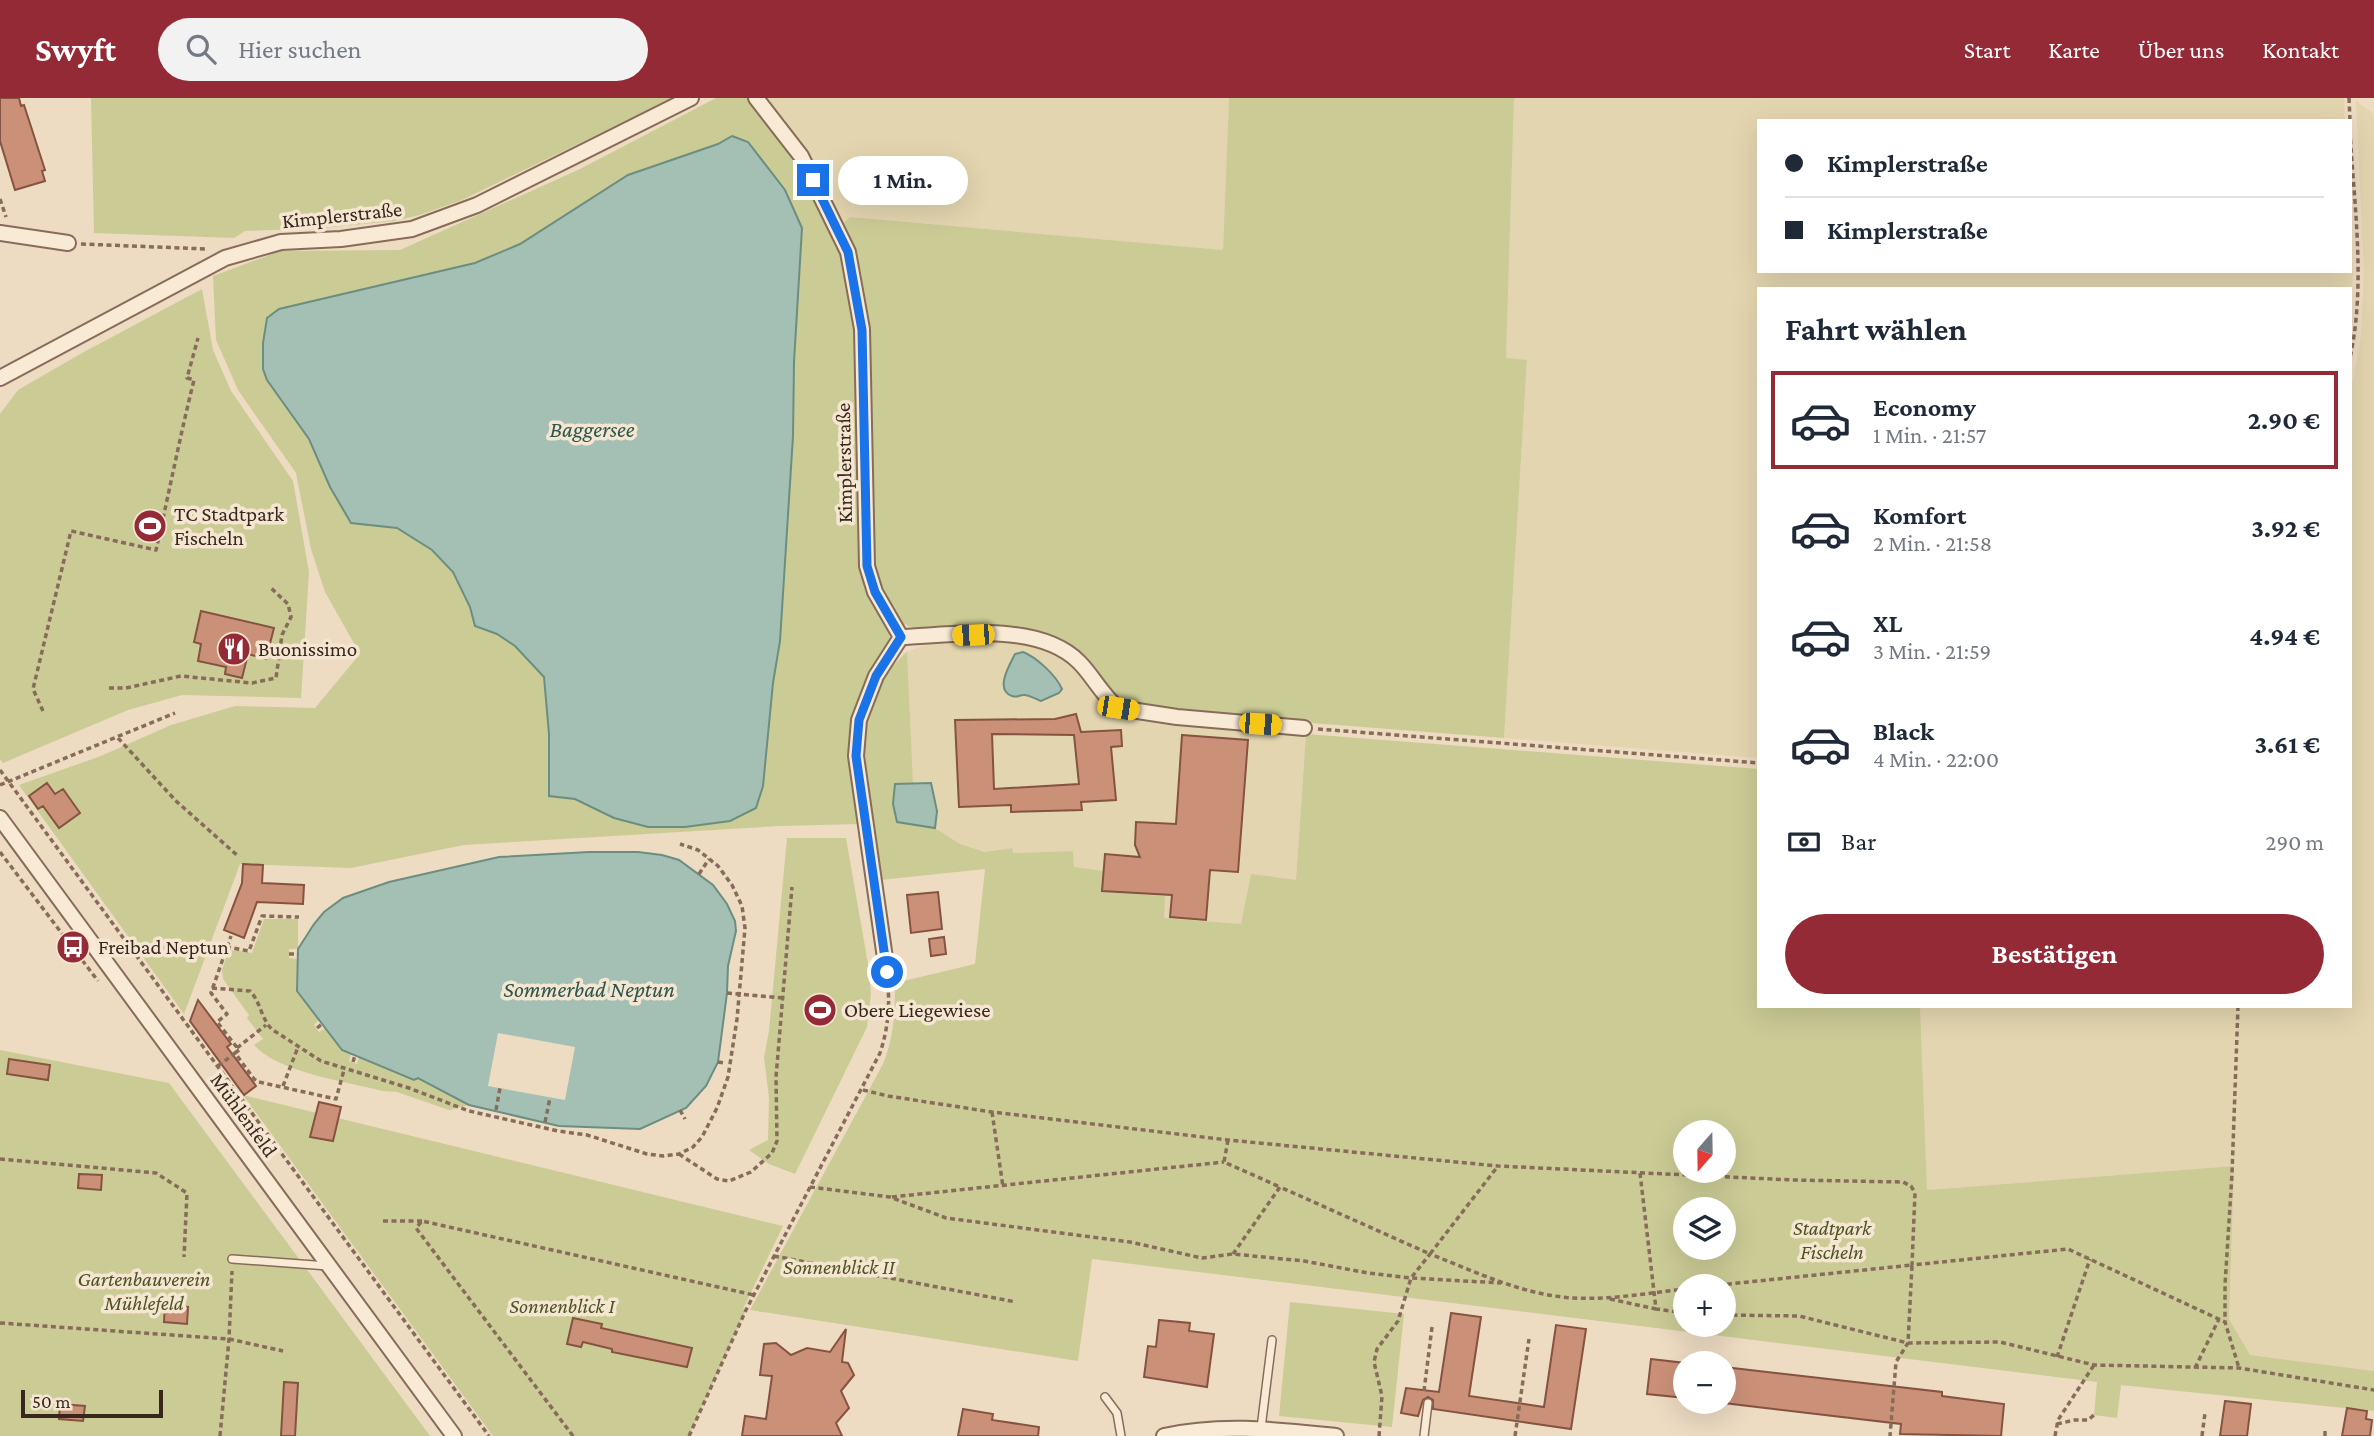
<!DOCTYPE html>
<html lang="de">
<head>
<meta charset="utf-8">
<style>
  :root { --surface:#fff; --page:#f2f2f3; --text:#1f2937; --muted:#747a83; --line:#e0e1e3; --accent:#952a37 }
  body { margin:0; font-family:"Crimson Pro",serif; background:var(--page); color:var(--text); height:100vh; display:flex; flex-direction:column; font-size:26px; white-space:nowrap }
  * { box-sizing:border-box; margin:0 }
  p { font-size:23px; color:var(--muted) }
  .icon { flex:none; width:38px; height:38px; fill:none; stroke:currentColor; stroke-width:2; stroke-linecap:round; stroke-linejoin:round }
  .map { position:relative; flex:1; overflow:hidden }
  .drawer { position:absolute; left:1757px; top:189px; width:595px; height:721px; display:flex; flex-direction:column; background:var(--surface); border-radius:0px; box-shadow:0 7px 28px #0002 }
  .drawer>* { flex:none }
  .banner { position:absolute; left:1757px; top:21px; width:595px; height:154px; border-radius:0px; box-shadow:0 7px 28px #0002; display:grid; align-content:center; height:154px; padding:0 28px; background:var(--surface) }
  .needle { width:46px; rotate:200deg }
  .controls { position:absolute; left:1673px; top:1022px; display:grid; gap:14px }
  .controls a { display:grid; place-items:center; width:63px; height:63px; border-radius:50%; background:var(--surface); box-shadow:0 7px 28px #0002; font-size:35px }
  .scale { position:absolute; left:21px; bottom:18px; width:142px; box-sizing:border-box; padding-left:7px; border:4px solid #37271d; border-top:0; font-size:19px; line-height:24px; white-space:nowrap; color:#37271d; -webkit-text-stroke:5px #f5e6d1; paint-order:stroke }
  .end { position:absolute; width:32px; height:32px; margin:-16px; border:9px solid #1a73e8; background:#fff; box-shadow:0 0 0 4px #fff }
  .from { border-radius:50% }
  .bubble { position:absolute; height:49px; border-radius:24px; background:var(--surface); box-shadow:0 7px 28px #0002; font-size:23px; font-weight:700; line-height:49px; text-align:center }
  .car { position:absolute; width:21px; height:42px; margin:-21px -10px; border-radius:9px; box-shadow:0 0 5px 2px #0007; background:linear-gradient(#f5c518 24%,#345 0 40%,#f5c518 0 76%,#345 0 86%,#f5c518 0) }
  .banner b { display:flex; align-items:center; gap:24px; height:66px; font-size:26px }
  .banner b+b { border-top:2px solid var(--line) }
  .banner i { width:18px; height:18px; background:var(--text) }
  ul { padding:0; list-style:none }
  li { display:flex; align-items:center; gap:21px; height:98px; margin:0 14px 10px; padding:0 14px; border:4px solid transparent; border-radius:0px }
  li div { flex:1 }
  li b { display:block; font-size:26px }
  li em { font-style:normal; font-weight:700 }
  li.selected { border-color:var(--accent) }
  li>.icon { width:63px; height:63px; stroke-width:1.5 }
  h2 { padding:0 28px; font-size:32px; line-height:84px }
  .pay { display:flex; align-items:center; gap:18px; height:77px; padding:0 28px; font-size:26px }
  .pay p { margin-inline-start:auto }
  .primary-button { display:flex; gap:14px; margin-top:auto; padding:14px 28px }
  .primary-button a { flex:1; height:80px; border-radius:42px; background:var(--accent); color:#fff; font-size:28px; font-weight:700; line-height:80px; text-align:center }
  header { display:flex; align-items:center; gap:42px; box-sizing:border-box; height:98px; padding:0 35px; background:var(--accent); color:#fff }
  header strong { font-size:33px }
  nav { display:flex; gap:38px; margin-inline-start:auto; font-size:24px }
  .search { width:490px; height:63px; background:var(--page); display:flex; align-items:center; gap:18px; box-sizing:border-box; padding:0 24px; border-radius:38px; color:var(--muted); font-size:26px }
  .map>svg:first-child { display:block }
  .farmland { fill:#e3d5af; fill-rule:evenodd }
  .green { fill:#cbcb96; fill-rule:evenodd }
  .water { fill:#a4c0b5; stroke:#6b8e81; stroke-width:2 }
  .pier { fill:#eddbc2 }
  .building { fill:#cb9178; stroke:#855340; stroke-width:2; fill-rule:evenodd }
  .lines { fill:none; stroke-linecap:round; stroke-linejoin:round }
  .lane-casing { stroke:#876c59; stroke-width:10 }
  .street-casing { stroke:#876c59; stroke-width:18 }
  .path { stroke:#876c59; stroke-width:3.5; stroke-dasharray:5 3.5; stroke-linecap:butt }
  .lane { stroke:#f8ead5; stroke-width:7 }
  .street { stroke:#f8ead5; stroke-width:14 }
  .route { stroke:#1a73e8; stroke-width:9 }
  .labels { text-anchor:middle; stroke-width:7; stroke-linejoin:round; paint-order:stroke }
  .street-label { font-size:21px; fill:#37271d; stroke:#f5e6d1 }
  .poi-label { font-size:21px; fill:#37271d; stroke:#f5e6d1; text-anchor:start }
  .park-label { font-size:21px; font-style:italic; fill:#4c5324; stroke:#f5e6d1 }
  .water-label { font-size:23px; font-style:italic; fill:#2d564f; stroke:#f5e6d1 }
</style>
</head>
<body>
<header>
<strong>Swyft</strong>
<div class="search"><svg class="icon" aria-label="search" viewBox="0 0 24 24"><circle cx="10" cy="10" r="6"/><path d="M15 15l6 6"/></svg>Hier suchen</div>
<nav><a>Start</a><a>Karte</a><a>Über uns</a><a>Kontakt</a></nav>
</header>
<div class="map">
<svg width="2374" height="1338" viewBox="0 0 2374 1338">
  <rect width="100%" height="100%" fill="#eddbc2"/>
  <!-- farmland -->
  <path class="farmland" d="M763,0H1229L1223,152L850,119L842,126L819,81Z
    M1514,0H2344L2345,23H1759V173H2350V123L2353,174L2350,213V191H1759V660L1504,640L1527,263L1506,261Z
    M2356,3L2374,16V1273L2250,1257L2229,1221L2234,1068L1927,1092L1920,908H2350V298L2361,238L2364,174Z
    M997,542L1029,545L1306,636L1296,782L1241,826L1163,820L1165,798L1102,794L1074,769L1073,753L1012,755L1011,750L985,754L960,746L935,730L937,713L931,685H913L907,554L933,543ZM1037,560L1044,571L1058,581L1041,603L1025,597Z"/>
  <!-- green -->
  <path class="green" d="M91,0H673L462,102L420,117L394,123L323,130L245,133L234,140L94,135Z
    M716,0H750L795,60L844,156L852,210L858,255V421L860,462L869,495L889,532L890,544L883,560L864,589L859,726L779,728L464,747L351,770L240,766L184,916L19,687L101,658L171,627L235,608L315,610L360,556L325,494L311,451L296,375L238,292L216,242L213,178L280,153L400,152L580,71ZM732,38L794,264L793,338L780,543L773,585L614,720L575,701L549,698V636L544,579L515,548L497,536L475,528L470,509L453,474L432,452L330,389L309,341L267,282L263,271V245L279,211L475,165L520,146L628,77L718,46Z
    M1229,0H1514L1506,260L1527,262L1504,640L1196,616L1120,604L1062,546L918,532L899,524L879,491L872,461L855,161L842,126L850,119L1223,152Z
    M202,191L213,252L231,293L293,383L309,474L301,600L182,597L128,612L3,665L0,661V316L18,292L82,255Z
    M907,554L913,685L895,686L897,724L935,730L960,746L985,754L1012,750L1013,755L1073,753L1074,769L1103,773V794L1165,798L1164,820L1241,826L1251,776L1296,782L1306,636L1759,671V908H1920L1927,1092L2234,1068L2229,1221L2250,1257L2374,1273V1313L2121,1287L2117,1320L2094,1317L2097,1284L1092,1161L1078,1263L750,1212L883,966C894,939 895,914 895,885L975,866L985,771L880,782C871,723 851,654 874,596C880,580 894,566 907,554ZM1685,1034H1724V1073H1685ZM1685,1111H1724V1150H1685ZM1685,1188H1724V1227H1685Z
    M787,740H846L869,872L871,896L867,929L795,1076L769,1066L749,1052L768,1042L769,1000L764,959L769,933Z
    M264,821H298V851H289V860L298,861L297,893L319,922L314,927L319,934L325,930L342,952L351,956L349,963L357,966L359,959L414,982L418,980L469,1007L449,1012L397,994L383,993C347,984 277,974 254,947L263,941L247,920L249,917L223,881L222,872L228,854L234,852L252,855Z
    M0,952L169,985L430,1338H0Z
    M243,997L783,1128L743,1211L746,1212L689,1338H493Z
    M1290,1204L1404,1216L1392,1329L1279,1318Z"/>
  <!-- water -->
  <path class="water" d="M732,38L748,44L785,92L802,130L794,264L793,338L780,543L773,585L763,688L756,710L730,723L685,729H648L614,720L575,701L549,698V636L544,579L515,548L497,536L475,528L470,509L453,474L432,452L397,430L351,425L330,389L309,341L267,282L263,271V245L267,220L279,211L475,165L520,146L628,77L718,46Z
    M1023,554C1036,559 1056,577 1062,591L1059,595L1041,603C1036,601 1029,597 1024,597C1018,597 1018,600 1012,598C994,592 1010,566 1015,556Z
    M931,685L937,713L935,730L897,724L893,706L895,686Z
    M589,754H638L662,757L679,762L713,787L727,806L735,823L736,833L728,868L727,895L718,964L706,988L686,1010L640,1031L559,1028L469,1007L418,980L414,982L342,952L297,893L298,851L314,826L324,814L343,800L389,784L499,759Z"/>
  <!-- pier -->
  <path class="pier" d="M498,935L575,949L565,1002L488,988Z"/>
  <!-- building -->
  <path class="building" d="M0,0H19L21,8L24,7L45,72L42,73L45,83L15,92L0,43Z
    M201,513L274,530L266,561L248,556L242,580L225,576L226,569L198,563L201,546L194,544Z
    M1076,616L1081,634L1121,632L1122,648L1111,649L1116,702L1081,704L1082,712L1011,714V707L959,709L955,622L1055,621ZM992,636L1074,637L1079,686L994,691Z
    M1182,637L1248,642L1238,774L1210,772L1206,822L1170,819L1172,797L1102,793L1105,756L1140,759L1135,747L1136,724L1176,726Z
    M47,685L55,696L63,691L80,715L59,730L43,708L38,711L29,698Z
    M243,766L263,767L262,785L304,787L303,806L257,804L244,840L224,832L242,785Z
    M938,794L942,831L911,835L907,797Z
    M944,839L946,856L931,858L929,841Z
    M198,902L231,946L227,949L256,988L244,997L190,923Z
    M9,961L50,967L48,982L7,976Z
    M319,1004L341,1009L333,1043L310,1039Z
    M79,1076L102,1077L101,1092L78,1090Z
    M165,1207L188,1209L187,1226L164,1224Z
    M1451,1215L1481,1219L1469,1298L1544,1309L1556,1227L1586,1231L1571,1331L1433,1311V1302L1428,1299L1423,1302L1418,1318L1401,1315L1406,1290L1439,1294Z
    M573,1220L602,1226L601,1230L692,1250L687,1269L612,1254V1251L583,1244L581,1249L567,1246Z
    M1159,1222L1190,1225L1189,1233L1214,1236L1207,1289L1144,1279L1148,1248L1156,1249Z
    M846,1231L842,1264L848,1265L854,1277L841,1293L849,1310L836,1325L842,1338H742L745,1318L766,1321L772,1278L760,1277L764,1246L776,1245L791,1257L807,1250L830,1254Z
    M1651,1261L1685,1265V1300L1647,1296Z
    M1724,1269L1942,1294V1298L2004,1306L2001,1338L1900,1336L1901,1326L1724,1305Z
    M284,1284L298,1285L295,1338H281Z
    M2225,1303L2251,1306L2247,1338H2220Z
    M60,1306L85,1308L83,1323L59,1321Z
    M2347,1310L2367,1313L2366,1321L2372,1322L2370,1338H2342Z
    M963,1311L993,1316L992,1322L1039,1329L1038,1338H958Z"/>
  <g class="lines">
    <defs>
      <path id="lane" d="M232,1161L328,1168
        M1105,1299L1117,1315L1121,1338
        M1261,1330L1272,1242
        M1424,1338L1428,1305"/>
      <path id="street" d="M756,0L801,58L848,154L862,231L867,468L875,494L901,539C954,537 1038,523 1079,564C1093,578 1102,597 1118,610L1177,619L1304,630
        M0,135L68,145
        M0,280L225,160L281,144L341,141L412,131L477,107L691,0
        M0,720L454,1338
        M887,874L856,658L859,622L876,578L901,539
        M1164,1338C1222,1325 1278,1332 1336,1338"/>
    </defs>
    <!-- lane casing -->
    <use href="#lane" class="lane-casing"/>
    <!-- street casing -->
    <use href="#street" class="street-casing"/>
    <!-- path -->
    <path class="path" d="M2349,0L2350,23
      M2350,33C2354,107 2366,187 2350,260
      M0,101L6,119
      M81,146L207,151
      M109,590H126L181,578L252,585L276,580L282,537L291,519L288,506L271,490
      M43,613L33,591L71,433L156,452C169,395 180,338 194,282L187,280L198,240
      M1318,631L1759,665
      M118,640L176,703L238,758
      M0,672L489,1338
      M0,687L175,615
      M0,754L98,883
      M699,776L709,761
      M227,849L231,838
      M289,856H298
      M212,890L250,893C261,904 261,922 273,932L321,963L409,990L469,1013L558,1033L587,1037L647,1056L663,1058L679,1056L693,1049L702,1039L717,1010L728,979L737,921L745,830L742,808L732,787L718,768L698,752L680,746
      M727,895L783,900
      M2238,908L2232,1076L2225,1187V1224L2239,1270
      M317,930L322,926
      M237,950L266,927
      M235,955L239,952L217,924L227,916L211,895L227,849L249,853L262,818L299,819
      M353,964L355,957
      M718,964L725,965
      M218,968L235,955L254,981L259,984L336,1001L344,972
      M283,988L298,949
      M863,992L888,998L992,1014L1228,1042L1498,1068L1793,1082L1903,1084L1911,1088L1915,1095L1912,1167L2068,1151L2225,1224
      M496,1012L500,990
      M680,1012L685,1021
      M992,1014L1003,1089
      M545,1024L550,1000
      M1228,1042L1224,1064L1280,1089
      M679,1056L717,1081L729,1083L751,1074L772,1055L777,1043L776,979L792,789
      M0,1061L156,1075L187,1095L184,1159
      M1640,1075L1656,1211L1685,1215
      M810,1089L890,1099L946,1120L1130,1144L1202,1160L1233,1156L1304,1163L1368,1175L1411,1180L1501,1185
      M892,1099L1224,1064
      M383,1123H422
      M1233,1156L1280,1089L1430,1156L1498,1068
      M774,1158L1016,1204
      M1710,1188L1912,1167L1908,1245L1896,1264L1890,1338
      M1610,1201L1656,1211
      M1724,1217L1799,1218L1908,1245L2000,1244L2094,1267L2239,1270L2374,1292
      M0,1225L229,1241L283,1253
      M2057,1259L2090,1161
      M2195,1270L2219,1221
      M1424,1293L1432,1229
      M2057,1326L2075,1322H2088L2094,1317
      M220,1338L229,1241L232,1173
      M573,1338L416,1130L422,1123L754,1197
      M689,1338L746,1212L880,955C887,934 890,912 888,889
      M1379,1338L1382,1298L1374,1264L1377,1251L1398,1223L1411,1180L1430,1156C1476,1174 1523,1197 1573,1200C1611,1202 1648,1195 1685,1191
      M1515,1338L1529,1241
      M2055,1338L2058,1322L2094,1267
      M2202,1338L2205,1315
      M2325,1338V1333"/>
    <!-- lane -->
    <use href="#lane" class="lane"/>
    <!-- street -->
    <use href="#street" class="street"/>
  </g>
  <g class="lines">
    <!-- route -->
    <path class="route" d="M813,82L848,154L862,232L867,468L875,494L901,539L876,578L859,622L856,658L887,874"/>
  </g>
  <!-- icons -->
  <defs>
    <symbol id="stadium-disc" viewBox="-11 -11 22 22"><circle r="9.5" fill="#952a37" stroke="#f5e6d1"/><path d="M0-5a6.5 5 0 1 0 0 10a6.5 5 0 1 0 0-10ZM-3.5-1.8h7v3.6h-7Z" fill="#fff"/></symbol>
    <symbol id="restaurant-disc" viewBox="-11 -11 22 22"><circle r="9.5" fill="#952a37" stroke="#f5e6d1"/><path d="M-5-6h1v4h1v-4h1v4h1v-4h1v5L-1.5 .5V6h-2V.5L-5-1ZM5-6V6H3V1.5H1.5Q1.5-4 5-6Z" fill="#fff"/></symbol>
    <symbol id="bus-disc" viewBox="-11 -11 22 22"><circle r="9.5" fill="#952a37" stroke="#f5e6d1"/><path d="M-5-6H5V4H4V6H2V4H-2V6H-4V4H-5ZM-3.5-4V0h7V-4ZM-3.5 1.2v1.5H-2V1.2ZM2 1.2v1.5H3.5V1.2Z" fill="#fff"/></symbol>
  </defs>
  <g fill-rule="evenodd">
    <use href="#stadium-disc" x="131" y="409" width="38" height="38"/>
    <use href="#restaurant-disc" x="215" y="532" width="38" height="38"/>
    <use href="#bus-disc" x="54" y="830" width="38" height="38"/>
    <use href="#stadium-disc" x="801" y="893" width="38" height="38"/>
  </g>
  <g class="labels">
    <!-- street labels -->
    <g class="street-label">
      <text transform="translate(342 117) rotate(-6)" y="7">Kimplerstraße</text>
      <text transform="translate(844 365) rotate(-91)" y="7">Kimplerstraße</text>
      <text transform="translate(244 1017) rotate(54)" y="7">Mühlenfeld</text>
    </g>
    <!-- poi labels -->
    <g class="poi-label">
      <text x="174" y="423">TC Stadtpark<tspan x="174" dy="24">Fischeln</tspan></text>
      <text x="258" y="558">Buonissimo</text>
      <text x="98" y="856">Freibad Neptun</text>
      <text x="844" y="919">Obere Liegewiese</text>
    </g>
    <!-- park labels -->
    <g class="park-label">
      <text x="1832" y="1137">Stadtpark<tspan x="1832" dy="24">Fischeln</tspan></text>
      <text x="839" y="1176">Sonnenblick II</text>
      <text x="144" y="1188">Gartenbauverein<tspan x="144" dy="24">Mühlefeld</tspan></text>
      <text x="562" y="1215">Sonnenblick I</text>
    </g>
    <!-- water labels -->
    <g class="water-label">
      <text x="592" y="339">Baggersee</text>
      <text x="589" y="899">Sommerbad Neptun</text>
    </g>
  </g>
</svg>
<div class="controls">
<a><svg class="needle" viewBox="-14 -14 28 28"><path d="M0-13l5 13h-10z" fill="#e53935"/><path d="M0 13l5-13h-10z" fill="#747a83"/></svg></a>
<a><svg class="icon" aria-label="layers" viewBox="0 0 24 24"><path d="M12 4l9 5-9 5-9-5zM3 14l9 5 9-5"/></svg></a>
<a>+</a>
<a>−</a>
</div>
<div class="scale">50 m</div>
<i class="end from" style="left:887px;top:874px"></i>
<i class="end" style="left:813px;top:82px"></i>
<div class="bubble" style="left:838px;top:58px;width:130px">1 Min.</div>
<i class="car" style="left:973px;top:537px;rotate:268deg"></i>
<i class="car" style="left:1118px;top:610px;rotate:99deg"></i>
<i class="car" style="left:1260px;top:626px;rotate:94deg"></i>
<div class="banner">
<b><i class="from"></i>Kimplerstraße</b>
<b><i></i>Kimplerstraße</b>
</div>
<section class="drawer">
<h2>Fahrt wählen</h2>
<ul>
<li class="selected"><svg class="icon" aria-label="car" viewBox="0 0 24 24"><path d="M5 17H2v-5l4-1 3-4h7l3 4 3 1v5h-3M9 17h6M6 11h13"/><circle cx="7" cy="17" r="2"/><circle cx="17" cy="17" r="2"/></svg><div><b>Economy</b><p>1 Min. · 21:57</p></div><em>2.90 €</em></li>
<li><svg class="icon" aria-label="car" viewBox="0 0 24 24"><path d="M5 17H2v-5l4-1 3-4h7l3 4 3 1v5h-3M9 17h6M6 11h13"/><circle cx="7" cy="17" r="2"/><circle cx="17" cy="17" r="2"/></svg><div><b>Komfort</b><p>2 Min. · 21:58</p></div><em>3.92 €</em></li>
<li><svg class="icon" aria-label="car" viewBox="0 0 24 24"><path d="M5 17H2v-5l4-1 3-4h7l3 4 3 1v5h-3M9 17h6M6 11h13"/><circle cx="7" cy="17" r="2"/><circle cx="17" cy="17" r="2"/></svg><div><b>XL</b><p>3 Min. · 21:59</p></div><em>4.94 €</em></li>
<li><svg class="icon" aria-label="car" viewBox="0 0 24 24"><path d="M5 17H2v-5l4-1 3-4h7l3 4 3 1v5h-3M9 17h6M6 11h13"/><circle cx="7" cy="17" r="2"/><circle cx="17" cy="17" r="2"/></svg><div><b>Black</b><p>4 Min. · 22:00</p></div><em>3.61 €</em></li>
</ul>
<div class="pay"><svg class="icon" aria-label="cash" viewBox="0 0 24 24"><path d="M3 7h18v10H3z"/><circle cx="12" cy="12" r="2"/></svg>Bar<p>290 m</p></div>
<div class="primary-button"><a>Bestätigen</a></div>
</section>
</div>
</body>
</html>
